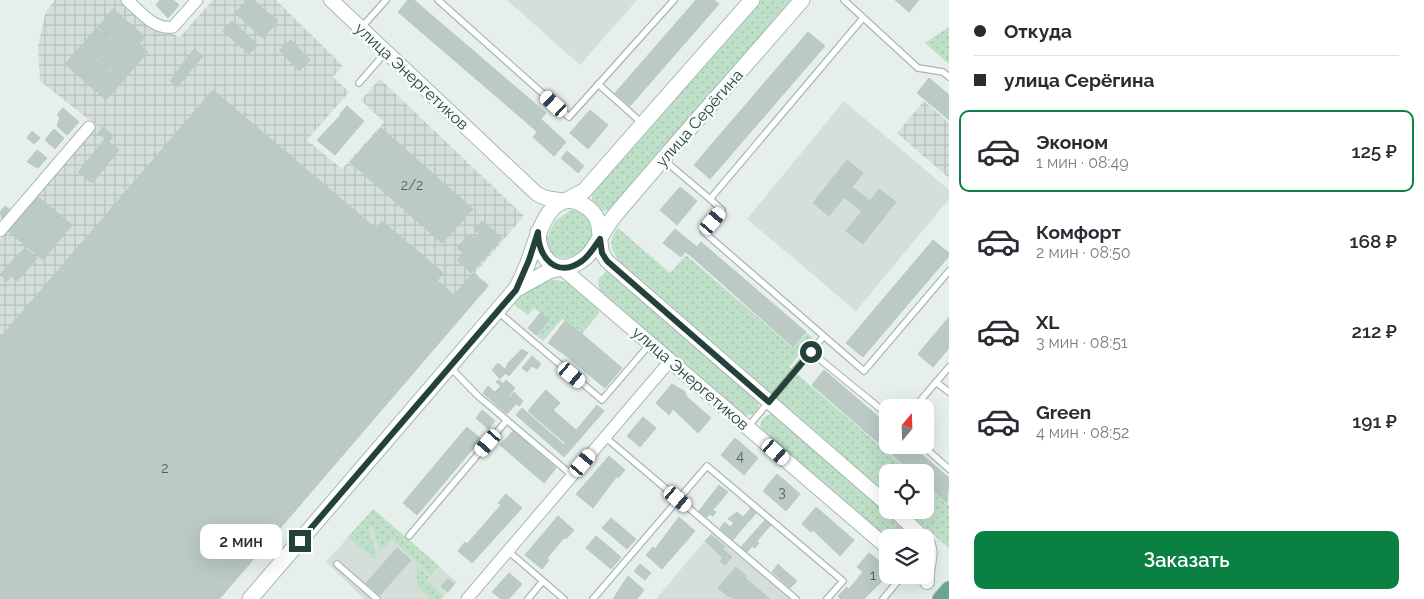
<!DOCTYPE html>
<html lang="ru">
<head>
<meta charset="utf-8">
<style>
  :root { --surface:#fff; --page:#f2f2f3; --text:#2b2b33; --muted:#7c7c81; --line:#e1e1e2; --accent:#0b8043 }
  body { margin:0; font-family:Raleway,sans-serif; background:var(--page); color:var(--text); height:100vh; display:flex; flex-direction:column; font-size:19px; white-space:nowrap }
  * { box-sizing:border-box; margin:0 }
  p { font-size:16px; color:var(--muted) }
  .icon { flex:none; width:28px; height:28px; fill:none; stroke:currentColor; stroke-width:2; stroke-linecap:round; stroke-linejoin:round }
  .map { position:relative; flex:1; overflow:hidden }
  .panel { display:flex; flex-direction:column; background:var(--surface); width:475px }
  .panel>* { flex:none }
  .guide { display:grid; align-content:center; height:110px; padding:0 25px; background:var(--surface) }
  .needle { width:32px; rotate:19deg }
  .controls { position:absolute; left:879px; top:399px; display:grid; gap:10px }
  .controls a { display:grid; place-items:center; width:55px; height:55px; border-radius:10px; background:var(--surface); box-shadow:0 5px 20px #0002; font-size:25px }
  .end { position:absolute; width:22px; height:22px; margin:-11px; border:6px solid #24423a; background:#fff; box-shadow:0 0 0 2px #fff }
  .from { border-radius:50% }
  .bubble { position:absolute; height:35px; border-radius:10px; background:var(--surface); box-shadow:0 5px 20px #0002; font-size:16px; font-weight:600; line-height:35px; text-align:center }
  .car { position:absolute; width:15px; height:30px; margin:-15px -8px; border-radius:6px; box-shadow:0 0 4px 1px #0007; background:linear-gradient(#fff 24%,#345 0 40%,#fff 0 76%,#345 0 86%,#fff 0) }
  .guide b { display:flex; align-items:center; gap:18px; height:48px; font-size:19px }
  .guide b+b { border-top:1px solid var(--line) }
  .guide i { width:12px; height:12px; background:var(--text) }
  ul { padding:0; list-style:none }
  li { display:flex; align-items:center; gap:15px; height:82px; margin:0 10px 8px; padding:0 15px; border:2px solid transparent; border-radius:10px }
  li div { flex:1 }
  li b { display:block; font-size:19px }
  li em { font-style:normal; font-weight:600 }
  li.active { border-color:var(--accent) }
  li>.icon { width:45px; height:45px; stroke-width:1.5 }
  .primary-button { display:flex; gap:10px; margin-top:auto; padding:10px 25px }
  .primary-button a { flex:1; height:58px; border-radius:10px; background:var(--accent); color:#fff; font-size:20px; font-weight:600; line-height:58px; text-align:center }
  main { display:flex; flex:1; min-height:0 }
  .map>svg:first-child { display:block }
  .built { fill:#d4dfda }
  .industrial { fill:url(#industrial-grid) }
  .grass { fill:url(#grass-dots) }
  .building { fill:#bbcac4; stroke:#b8c9c2 }
  .lines { fill:none; stroke-linecap:round; stroke-linejoin:round }
  .service-casing { stroke:#a8b8b2; stroke-width:8 }
  .minor-casing { stroke:#a8b8b2; stroke-width:13 }
  .tertiary-casing { stroke:#a8b8b2; stroke-width:16 }
  .secondary-casing { stroke:#a4bbb3; stroke-width:17 }
  .primary-casing { stroke:#c2cac8; stroke-width:17 }
  .service { stroke:#fff; stroke-width:5.5 }
  .minor { stroke:#fff; stroke-width:11 }
  .tertiary { stroke:#fff; stroke-width:14 }
  .secondary { stroke:#fff; stroke-width:15 }
  .primary { stroke:#6aa596; stroke-width:15 }
  .route { stroke:#24423a; stroke-width:6 }
  .labels { text-anchor:middle; stroke-width:5; stroke-linejoin:round; paint-order:stroke }
  .number-label { font-size:14px; fill:#4a645c }
  .street-label { font-size:16px; fill:#24423a; stroke:#f7fbf9 }
</style>
</head>
<body>
<main>
<div class="map">
<svg width="949" height="599" viewBox="0 0 949 599">
  <defs>
    <pattern id="industrial-grid" width="8" height="8" patternUnits="userSpaceOnUse" patternTransform="scale(1.25)"><rect width="8" height="8" fill="#d4dfda"/><path d="M0 4h8M4 0v8" fill="none" stroke="#b6c1bc"/></pattern>
    <pattern id="grass-dots" width="8" height="8" patternUnits="userSpaceOnUse" patternTransform="scale(1.25)"><rect width="8" height="8" fill="#bfe0c8"/><path d="M2 2h.1M6 6h.1" fill="none" stroke="#a4c1ad" stroke-width="1.8" stroke-linecap="round"/></pattern>
  </defs>
  <rect width="100%" height="100%" fill="#e6efeb"/>
  <!-- built -->
  <path class="built" d="M507,0H637L580,65Z
    M844,101L949,190V199L856,311L747,219Z
    M373,509L457,582L441,599H364L326,562Z
    M713,531L792,599H656Z"/>
  <!-- industrial -->
  <path class="industrial" d="M55,0H125L156,28L180,37L213,0H276L343,66L333,77L349,92L307,140L342,169L384,122L361,100L380,79L524,216L475,273L489,285L220,599H0V240L96,125L40,81L38,46L46,11Z
    M924,101L949,123V178L897,133Z"/>
  <!-- grass -->
  <path class="grass" d="M758,0H794L611,210L601,211C593,204 589,200 594,189Z
    M949,27V64L925,43Z
    M571,210C580,211 586,214 590,221C606,249 548,278 547,238L555,221Z
    M618,228L670,273L686,255L793,348L807,333L813,338L789,367L910,472H888L887,495L621,263C611,250 607,241 618,228Z
    M606,271H610L758,399C761,409 754,417 743,415L600,293L598,280Z
    M558,280L573,284L599,309V313L582,334L562,319L543,341L536,335L548,320L534,308L528,315L512,303C525,288 539,280 558,280Z
    M771,414L776,415L919,537L888,538L887,542L761,431C759,423 762,417 771,414Z
    M925,485L949,506V548L905,510H925Z
    M373,509L439,566L430,575L392,539L380,552L373,528L371,526L367,530L370,533L377,558L375,560L348,537Z
    M417,567L429,577L427,580L444,596L441,599H429L430,597L417,586Z"/>
  <!-- building -->
  <path class="building" d="M160,0H173L179,5L168,18L156,5Z
    M247,0H253L278,21L263,38L235,13Z
    M408,0H414L546,113L533,128L398,12Z
    M696,0H714L719,4L630,106L615,93Z
    M895,0H919L909,12Z
    M113,9L145,37L130,54L98,27Z
    M232,21L258,45L249,54L223,31Z
    M97,28L129,55L114,73L82,45Z
    M808,32L825,46L710,179L694,165Z
    M291,40L310,60L299,71L279,50Z
    M139,44L148,52L106,100L98,93Z
    M81,46L113,74L97,92L65,64Z
    M194,49L203,56L177,87L170,81Z
    M929,78L949,95V120L917,93Z
    M213,90L454,295L473,273L488,286L219,599H0V338Z
    M347,106L364,121L335,155L317,140L341,115L340,114Z
    M63,108L79,122L67,135L57,126L60,117L57,115Z
    M590,110L608,125L588,149L570,133Z
    M541,119L566,142L554,156L533,137L537,132L533,128Z
    M103,127L113,136L109,142L98,133Z
    M381,128L473,209L442,243L350,162Z
    M54,129L64,138L55,149L45,140Z
    M32,131L40,138L34,144L27,138Z
    M105,139L119,150L92,183L78,172Z
    M37,150L47,158L38,168L27,162Z
    M567,151L584,166L578,173L561,158Z
    M847,160L863,173L852,187L870,201L879,189L896,202L863,244L846,231L862,211L844,197L829,216L813,203Z
    M680,187L697,201L677,225L660,210Z
    M37,196L72,225L43,260L8,231Z
    M5,206L10,210L2,219L0,212Z
    M382,221L443,273L437,281L376,229Z
    M482,221L502,238L494,247L474,229Z
    M675,229L697,247L690,255L685,252L681,257L663,243Z
    M469,234L475,239L480,234L494,247L471,273L457,260L463,253L457,248Z
    M933,240L949,253V256L863,357L846,343Z
    M701,242L806,332L793,347L690,255Z
    M25,248L37,258L17,281L11,276L7,281L0,274Z
    M540,313L549,320L536,335L528,328Z
    M949,317V348L933,367L918,354Z
    M565,321L582,334L565,355L548,343Z
    M582,334L622,368L605,388L565,355Z
    M522,349L528,353L509,376L503,371L508,365L507,364Z
    M532,356L541,364L537,369L532,366L527,372L522,368Z
    M498,363L505,369L503,371L506,373L500,379L492,370Z
    M824,370L888,425V445H911L949,478L947,503L925,484V472H912L812,385Z
    M499,380L503,384L506,380L515,388L508,397L516,404L507,414L493,402L499,396L495,392L501,386L496,382Z
    M672,384L684,391L687,397L711,418L698,433L673,409L669,415L656,403Z
    M488,386L499,396L493,402L483,393Z
    M546,390L560,403L553,410L539,398Z
    M514,392L523,401L519,406L509,398Z
    M539,398L576,430L565,443L528,411Z
    M597,405L604,411L564,457L516,415L522,408L564,445Z
    M482,410L495,421L488,429L476,418Z
    M643,417L656,428L640,447L627,436Z
    M467,427L481,439L417,515L403,503Z
    M513,431L556,468L544,483L500,445Z
    M735,438L758,458L744,475L721,455Z
    M609,456L625,470L618,478L617,476L593,508L576,494Z
    M777,474L800,494L786,511L763,491Z
    M719,485L728,492L713,510L716,512L713,516L710,514L707,517L699,511Z
    M506,494L522,508L472,563L458,551L465,542L467,544L501,505L498,503Z
    M816,507L854,540L840,556L813,530L811,532L802,524Z
    M751,508L756,513L736,536L731,531Z
    M737,512L743,517L731,531L736,536L733,540L720,528L725,522L730,527L734,523L728,519Z
    M558,516L574,530L567,538H564L547,558L549,560L542,569L525,555Z
    M679,517L695,531L662,569L646,555L653,547L655,549Z
    M611,518L636,539L627,549L602,528Z
    M765,520L771,525L757,541L759,543L755,548L752,546L747,552L741,547Z
    M711,535L725,547L723,549L727,553L723,558L705,541Z
    M596,536L621,557L611,569L586,548Z
    M397,548L411,560L380,595L366,583Z
    M727,553L732,557L725,565L720,561Z
    M869,553L888,568L882,581L864,599H841L838,596L847,587L849,589L863,572L857,567Z
    M640,564L651,573L645,580L634,571Z
    M778,564L784,570L778,577L772,572Z
    M736,567L746,576L729,597L718,588Z
    M784,570L797,581L790,588L778,577Z
    M509,573L522,584L509,599H501L492,592Z
    M628,576L644,590L637,599H613Z
    M745,578L770,599H733L730,596Z
    M448,579L454,584L448,592L441,586Z"/>
  <g class="lines">
    <defs>
      <path id="service" d="M438,0L569,117L674,0
        M844,0L918,68L943,72L949,77
        M361,28L386,0
        M359,83L385,53
        M598,84L643,124
        M664,160L710,199L863,18
        M710,199L722,210L704,232L864,371L949,271
        M497,311L602,400L650,344
        M811,352L888,415
        M451,368L478,396L573,476
        M936,382L949,392
        M914,408L949,367
        M747,428L823,337
        M605,437L796,599
        M922,445L949,469
        M409,536L507,420
        M508,551L564,599
        M337,564L377,599
        M528,599L543,581
        M593,599L707,466L843,581L827,599
        M883,599L903,575"/>
      <path id="minor" d="M127,0C141,12 154,30 173,27L197,0
        M0,231L89,127
        M467,599L670,361"/>
      <path id="tertiary" d="M331,0L537,194L546,198L565,201
        M600,239L602,253L607,261L888,505
        M562,268L888,548
        M894,510L924,538
        M925,539C935,554 925,565 927,582"/>
      <path id="secondary" d="M565,201L584,191L752,0
        M538,232C538,258 556,278 581,261C592,254 597,242 604,231C610,220 619,210 627,201C685,133 744,67 802,0
        M516,289C521,279 526,270 529,260C537,238 550,183 585,206C598,214 600,224 600,239
        M250,599L515,290L549,271L562,268"/>
      <path id="primary" d="M940,599L949,589"/>
    </defs>
    <!-- service casing -->
    <use href="#service" class="service-casing"/>
    <!-- minor casing -->
    <use href="#minor" class="minor-casing"/>
    <!-- tertiary casing -->
    <use href="#tertiary" class="tertiary-casing"/>
    <!-- secondary casing -->
    <use href="#secondary" class="secondary-casing"/>
    <!-- primary casing -->
    <use href="#primary" class="primary-casing"/>
    <!-- service -->
    <use href="#service" class="service"/>
    <!-- minor -->
    <use href="#minor" class="minor"/>
    <!-- tertiary -->
    <use href="#tertiary" class="tertiary"/>
    <!-- secondary -->
    <use href="#secondary" class="secondary"/>
    <!-- primary -->
    <use href="#primary" class="primary"/>
  </g>
  <g class="lines">
    <!-- route -->
    <path class="route" d="M300,541L516,290L529,260L538,232C538,258 557,279 582,261C590,255 594,247 600,239L602,253L607,261L769,402L811,352"/>
  </g>
  <g class="labels">
    <!-- number labels -->
    <g class="number-label">
      <text x="412" y="190">2/2</text>
      <text x="740" y="461">4</text>
      <text x="165" y="473">2</text>
      <text x="782" y="497">3</text>
      <text x="873" y="580">1</text>
    </g>
    <!-- street labels -->
    <g class="street-label">
      <text transform="translate(412 76) rotate(43)" y="6">улица Энергетиков</text>
      <text transform="translate(699 118) rotate(-49)" y="6">улица Серёгина</text>
      <text transform="translate(691 378) rotate(41)" y="6">улица Энергетиков</text>
    </g>
  </g>
</svg>
<div class="controls">
<a><svg class="needle" viewBox="-14 -14 28 28"><path d="M0-13l5 13h-10z" fill="#e53935"/><path d="M0 13l5-13h-10z" fill="#7c7c81"/></svg></a>
<a><svg class="icon" aria-label="locate" viewBox="0 0 24 24"><circle cx="12" cy="12" r="6"/><path d="M12 2v4M12 18v4M2 12h4M18 12h4"/></svg></a>
<a><svg class="icon" aria-label="layers" viewBox="0 0 24 24"><path d="M12 4l9 5-9 5-9-5zM3 14l9 5 9-5"/></svg></a>
</div>
<i class="end from" style="left:811px;top:352px"></i>
<i class="end" style="left:300px;top:541px"></i>
<div class="bubble" style="left:200px;top:524px;width:82px">2 мин</div>
<i class="car" style="left:554px;top:104px;rotate:312deg"></i>
<i class="car" style="left:713px;top:221px;rotate:40deg"></i>
<i class="car" style="left:572px;top:375px;rotate:130deg"></i>
<i class="car" style="left:488px;top:443px;rotate:221deg"></i>
<i class="car" style="left:776px;top:452px;rotate:131deg"></i>
<i class="car" style="left:583px;top:463px;rotate:40deg"></i>
<i class="car" style="left:678px;top:499px;rotate:130deg"></i>
</div>
<section class="panel">
<div class="guide">
<b><i class="from"></i>Откуда</b>
<b><i></i>улица Серёгина</b>
</div>
<ul>
<li class="active"><svg class="icon" aria-label="car" viewBox="0 0 24 24"><path d="M5 17H2v-5l4-1 3-4h7l3 4 3 1v5h-3M9 17h6M6 11h13"/><circle cx="7" cy="17" r="2"/><circle cx="17" cy="17" r="2"/></svg><div><b>Эконом</b><p>1 мин · 08:49</p></div><em>125 ₽</em></li>
<li><svg class="icon" aria-label="car" viewBox="0 0 24 24"><path d="M5 17H2v-5l4-1 3-4h7l3 4 3 1v5h-3M9 17h6M6 11h13"/><circle cx="7" cy="17" r="2"/><circle cx="17" cy="17" r="2"/></svg><div><b>Комфорт</b><p>2 мин · 08:50</p></div><em>168 ₽</em></li>
<li><svg class="icon" aria-label="car" viewBox="0 0 24 24"><path d="M5 17H2v-5l4-1 3-4h7l3 4 3 1v5h-3M9 17h6M6 11h13"/><circle cx="7" cy="17" r="2"/><circle cx="17" cy="17" r="2"/></svg><div><b>XL</b><p>3 мин · 08:51</p></div><em>212 ₽</em></li>
<li><svg class="icon" aria-label="car" viewBox="0 0 24 24"><path d="M5 17H2v-5l4-1 3-4h7l3 4 3 1v5h-3M9 17h6M6 11h13"/><circle cx="7" cy="17" r="2"/><circle cx="17" cy="17" r="2"/></svg><div><b>Green</b><p>4 мин · 08:52</p></div><em>191 ₽</em></li>
</ul>
<div class="primary-button"><a>Заказать</a></div>
</section>
</main>
</body>
</html>
